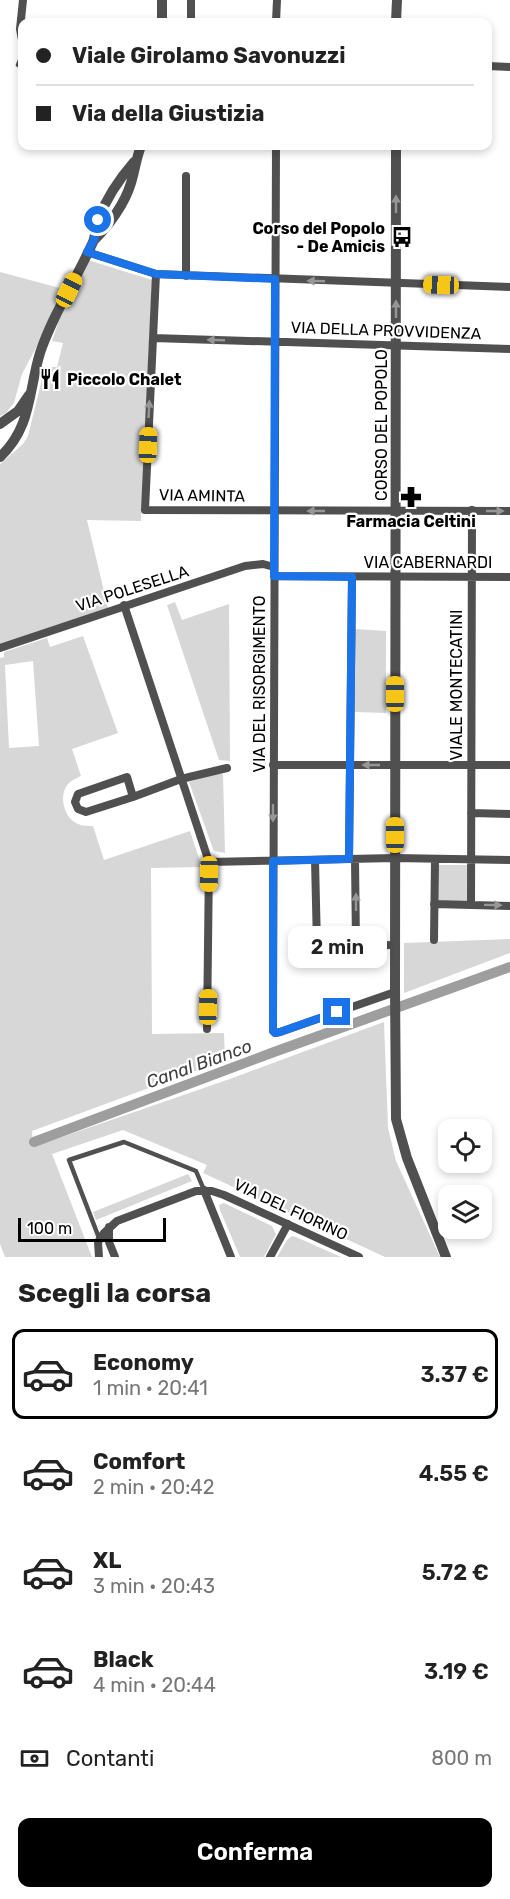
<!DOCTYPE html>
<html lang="it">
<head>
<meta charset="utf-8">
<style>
  :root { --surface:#fff; --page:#f6f6f6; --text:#222; --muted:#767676; --line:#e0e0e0; --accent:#000 }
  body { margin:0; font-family:Rubik,sans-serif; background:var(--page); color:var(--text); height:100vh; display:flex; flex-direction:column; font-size:22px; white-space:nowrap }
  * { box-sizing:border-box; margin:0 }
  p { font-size:20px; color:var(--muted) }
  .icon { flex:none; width:33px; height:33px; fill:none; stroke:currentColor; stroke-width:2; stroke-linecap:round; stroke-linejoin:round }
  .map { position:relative; height:1257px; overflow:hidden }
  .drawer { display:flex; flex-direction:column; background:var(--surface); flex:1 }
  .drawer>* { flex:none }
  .guide { position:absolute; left:18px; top:18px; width:474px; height:132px; border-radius:12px; box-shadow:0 3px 9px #0003; display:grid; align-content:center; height:132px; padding:0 18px; background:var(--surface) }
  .buttons { position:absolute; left:438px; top:1119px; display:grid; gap:12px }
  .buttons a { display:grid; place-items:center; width:54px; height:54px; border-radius:12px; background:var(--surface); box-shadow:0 3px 9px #0003; font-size:30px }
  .scale { position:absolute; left:18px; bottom:15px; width:148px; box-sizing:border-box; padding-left:6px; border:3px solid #000; border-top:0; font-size:16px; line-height:21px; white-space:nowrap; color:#000; -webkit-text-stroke:4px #fff; paint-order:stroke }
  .end { position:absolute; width:27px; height:27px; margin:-14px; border:8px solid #1a73e8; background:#fff; box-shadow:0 0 0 3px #fff }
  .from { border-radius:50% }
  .bubble { position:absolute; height:42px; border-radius:12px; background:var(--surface); box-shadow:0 3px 9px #0003; font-size:20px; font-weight:600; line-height:42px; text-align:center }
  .car { position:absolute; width:18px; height:36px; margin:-18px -9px; border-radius:8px; box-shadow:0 0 4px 2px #0007; background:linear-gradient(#f5c518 24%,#345 0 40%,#f5c518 0 76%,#345 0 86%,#f5c518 0) }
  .guide b { display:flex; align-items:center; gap:21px; height:57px; font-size:22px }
  .guide b+b { border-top:2px solid var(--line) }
  .guide i { width:15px; height:15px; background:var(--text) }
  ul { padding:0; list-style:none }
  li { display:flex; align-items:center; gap:18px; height:90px; margin:0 12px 9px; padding:0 6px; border:3px solid transparent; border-radius:12px }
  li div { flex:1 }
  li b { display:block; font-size:22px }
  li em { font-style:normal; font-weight:600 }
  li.on { border-color:var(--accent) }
  li>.icon { width:54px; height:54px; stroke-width:1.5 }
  h2 { padding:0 18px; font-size:27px; line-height:72px }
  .pay { display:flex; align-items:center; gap:15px; height:66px; padding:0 18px; font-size:22px }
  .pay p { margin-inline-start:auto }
  .primary-button { display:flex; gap:12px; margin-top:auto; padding:12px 18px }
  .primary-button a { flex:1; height:69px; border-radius:12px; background:var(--accent); color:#fff; font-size:24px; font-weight:600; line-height:69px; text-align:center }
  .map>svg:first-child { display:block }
  .green { fill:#d7d7d7; fill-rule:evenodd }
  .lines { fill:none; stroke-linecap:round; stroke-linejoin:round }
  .canal { stroke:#9e9e9e; stroke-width:10 }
  .service { stroke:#505050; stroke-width:4.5 }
  .minor { stroke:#505050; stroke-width:8 }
  .tertiary { stroke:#505050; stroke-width:10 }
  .oneway { fill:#969696 }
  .route { stroke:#1a73e8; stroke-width:8 }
  .labels { text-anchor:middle; stroke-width:4.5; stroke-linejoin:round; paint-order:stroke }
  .poi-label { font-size:16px; font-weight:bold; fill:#000; stroke:#fff; text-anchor:end }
  .street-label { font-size:16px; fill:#000; stroke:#fff }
  .water-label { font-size:18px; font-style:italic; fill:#3f3f3f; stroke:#fff }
</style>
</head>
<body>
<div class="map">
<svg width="510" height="1257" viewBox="0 0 510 1257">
  <rect width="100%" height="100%" fill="#fff"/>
  <!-- green -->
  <path class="green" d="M88,260L152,280L141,521L87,520L108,608L0,646V464L23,444L28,436L45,367H57L63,343L52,341L59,321Z
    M0,272L67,290L22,374L14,403L6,413L0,416Z
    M175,602L182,620L229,604L230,761L219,760L167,605Z
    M355,629L386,631V713L355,712Z
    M83,636L118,733L72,749L81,776C75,779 69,781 66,787C59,799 65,819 78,824C82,826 88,826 93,826L104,860L190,831L202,867L151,868L152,1034L224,1033L225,1060L32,1131L33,1147L227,1080L384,1022L388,1128L396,1161L440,1257H385L203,1173L207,1165L123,1130L52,1154L92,1257H5L0,1244V658L4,657V652L47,638L50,647ZM33,661L39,746L9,748L5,665Z
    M213,774H223L225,853L214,851L212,846L189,782Z
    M438,865H468L467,901H437Z
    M510,939V953L404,993V943Z
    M188,1174L192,1181L96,1220L93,1212Z
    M224,1203L272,1226L276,1234L264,1257H240L220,1210L219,1205Z
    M292,1236L296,1237L341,1257H277L287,1240Z"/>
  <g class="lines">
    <!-- canal -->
    <path class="canal" d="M34,1142L274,1052L510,967"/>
    <!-- service -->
    <path class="service" d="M18,65L22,55
      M99,1238L69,1160L124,1142L196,1171L204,1190"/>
    <!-- minor -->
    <path class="minor" d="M191,22V0
      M276,22L277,0
      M22,40L20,29L23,0
      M488,66L510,67
      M276,146L273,1031L275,1033L280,1032L395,992
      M87,252L156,274L510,287
      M156,274L145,510L510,511
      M186,276V176
      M153,338L510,349
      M274,576L510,577
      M124,605L209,862L207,1029
      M0,648L245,566L263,564L274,567
      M273,765H510
      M127,777L133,797L86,812L78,809L75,802L78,794Z
      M133,797L181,779L227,768
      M471,813L510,814
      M349,859L352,577
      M355,859L356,945
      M315,860L317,946L395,945
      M209,862L395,858L510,860
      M434,904L510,906
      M471,905L472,510
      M434,940L435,859
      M204,1190L231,1257
      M109,1227V1242L115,1257
      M99,1257L98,1242L104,1233L117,1221L196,1191H212L224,1195L359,1257
      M270,1257L288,1224"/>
    <!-- tertiary -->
    <path class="tertiary" d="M162,22V0
      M396,22L397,0
      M396,146L395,987L396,1119L407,1158L446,1257
      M94,240C109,226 125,203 131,183C135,170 136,159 141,146
      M0,424L18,411L29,395
      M0,457C32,427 28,392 40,353C53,314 76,280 93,242C96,235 95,227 98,220C106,199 120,178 134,162"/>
  </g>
  <!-- one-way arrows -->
  <defs><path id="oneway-solid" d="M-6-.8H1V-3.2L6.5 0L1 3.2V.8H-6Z" transform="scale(1.5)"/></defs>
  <g class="oneway">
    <use href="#oneway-solid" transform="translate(396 204) rotate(-90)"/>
    <use href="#oneway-solid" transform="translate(316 281) rotate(-178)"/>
    <use href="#oneway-solid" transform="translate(396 309) rotate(-90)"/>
    <use href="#oneway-solid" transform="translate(216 340) rotate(-178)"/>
    <use href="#oneway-solid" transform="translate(149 409) rotate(-87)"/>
    <use href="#oneway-solid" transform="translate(316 511) rotate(-180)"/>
    <use href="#oneway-solid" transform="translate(495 511)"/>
    <use href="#oneway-solid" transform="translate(371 765) rotate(180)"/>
    <use href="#oneway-solid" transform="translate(273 813) rotate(90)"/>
    <use href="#oneway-solid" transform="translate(356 902) rotate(-90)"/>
    <use href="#oneway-solid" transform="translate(493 905) rotate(1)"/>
  </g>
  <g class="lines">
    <!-- route -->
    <path class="route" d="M98,220L94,240L87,252L156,274L275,279L274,576L352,577L349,859L273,861V1031L275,1033L280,1032L337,1012"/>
  </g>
  <!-- icons -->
  <defs>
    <symbol id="bus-bare" viewBox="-9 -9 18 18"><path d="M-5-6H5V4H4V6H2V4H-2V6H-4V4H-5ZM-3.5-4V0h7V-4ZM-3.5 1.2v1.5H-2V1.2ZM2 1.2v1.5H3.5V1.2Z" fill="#000" stroke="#fff" stroke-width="2.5" paint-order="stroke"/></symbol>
    <symbol id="restaurant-bare" viewBox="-9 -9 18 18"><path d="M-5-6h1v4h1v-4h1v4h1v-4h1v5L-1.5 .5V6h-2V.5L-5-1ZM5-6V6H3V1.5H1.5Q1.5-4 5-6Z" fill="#000" stroke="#fff" stroke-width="2.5" paint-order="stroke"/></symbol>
    <symbol id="pharmacy-bare" viewBox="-9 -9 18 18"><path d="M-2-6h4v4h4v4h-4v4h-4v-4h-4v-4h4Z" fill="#000" stroke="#fff" stroke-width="2.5" paint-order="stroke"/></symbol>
  </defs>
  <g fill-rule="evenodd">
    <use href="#bus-bare" x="387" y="222" width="30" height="30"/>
    <use href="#restaurant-bare" x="35" y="364" width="30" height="30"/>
    <use href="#pharmacy-bare" x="396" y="482" width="30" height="30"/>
  </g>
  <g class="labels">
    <!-- poi labels -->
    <g class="poi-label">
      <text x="385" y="234">Corso del Popolo<tspan x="385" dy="18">- De Amicis</tspan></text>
      <text x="67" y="385" text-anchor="start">Piccolo Chalet</text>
      <text x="411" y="527" text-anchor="middle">Farmacia Celtini</text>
    </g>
    <!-- street labels -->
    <g class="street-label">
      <text transform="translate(386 330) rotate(2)" y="6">VIA DELLA PROVVIDENZA</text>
      <text transform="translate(381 425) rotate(-90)" y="6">CORSO DEL POPOLO</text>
      <text transform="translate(202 495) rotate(1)" y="6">VIA AMINTA</text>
      <text x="428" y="568">VIA CABERNARDI</text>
      <text transform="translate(132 588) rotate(-18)" y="6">VIA POLESELLA</text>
      <text transform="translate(259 684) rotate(-90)" y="6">VIA DEL RISORGIMENTO</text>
      <text transform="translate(456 685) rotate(-90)" y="6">VIALE MONTECATINI</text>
      <text transform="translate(291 1209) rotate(25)" y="6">VIA DEL FIORINO</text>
    </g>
    <!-- water labels -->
    <g class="water-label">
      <text transform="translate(199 1064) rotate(-20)" y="6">Canal Bianco</text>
    </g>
  </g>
</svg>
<div class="buttons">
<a><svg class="icon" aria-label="locate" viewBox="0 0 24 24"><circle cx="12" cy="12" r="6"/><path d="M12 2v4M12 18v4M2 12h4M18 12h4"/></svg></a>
<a><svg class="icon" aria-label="layers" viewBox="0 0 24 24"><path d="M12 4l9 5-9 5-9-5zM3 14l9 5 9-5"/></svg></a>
</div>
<div class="scale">100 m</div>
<i class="end from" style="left:98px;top:220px"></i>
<i class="end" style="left:337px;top:1012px"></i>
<div class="bubble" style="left:288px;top:926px;width:99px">2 min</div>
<i class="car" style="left:441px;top:285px;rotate:272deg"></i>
<i class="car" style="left:69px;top:290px;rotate:26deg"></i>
<i class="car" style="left:148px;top:445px;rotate:2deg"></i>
<i class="car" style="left:395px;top:694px;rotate:0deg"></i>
<i class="car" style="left:395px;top:835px;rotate:0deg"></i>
<i class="car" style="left:209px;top:874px;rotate:181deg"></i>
<i class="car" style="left:208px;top:1007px;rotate:1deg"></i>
<div class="guide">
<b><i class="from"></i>Viale Girolamo Savonuzzi</b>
<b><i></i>Via della Giustizia</b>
</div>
</div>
<section class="drawer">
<h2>Scegli la corsa</h2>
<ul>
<li class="on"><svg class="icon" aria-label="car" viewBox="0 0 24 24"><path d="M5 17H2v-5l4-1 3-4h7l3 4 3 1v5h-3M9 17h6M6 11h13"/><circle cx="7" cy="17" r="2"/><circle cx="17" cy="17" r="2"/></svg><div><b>Economy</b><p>1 min · 20:41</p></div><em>3.37 €</em></li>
<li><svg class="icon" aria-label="car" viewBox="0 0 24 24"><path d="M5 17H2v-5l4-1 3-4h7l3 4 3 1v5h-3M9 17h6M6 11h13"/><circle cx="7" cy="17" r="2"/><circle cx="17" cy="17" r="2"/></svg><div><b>Comfort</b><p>2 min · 20:42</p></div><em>4.55 €</em></li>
<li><svg class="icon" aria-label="car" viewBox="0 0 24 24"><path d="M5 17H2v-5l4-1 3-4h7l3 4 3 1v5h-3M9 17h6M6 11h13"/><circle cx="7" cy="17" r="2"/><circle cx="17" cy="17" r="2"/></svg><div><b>XL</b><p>3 min · 20:43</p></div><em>5.72 €</em></li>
<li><svg class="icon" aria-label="car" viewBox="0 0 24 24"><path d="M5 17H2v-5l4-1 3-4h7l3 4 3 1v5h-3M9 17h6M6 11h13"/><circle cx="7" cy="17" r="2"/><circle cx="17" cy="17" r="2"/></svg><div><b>Black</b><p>4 min · 20:44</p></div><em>3.19 €</em></li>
</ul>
<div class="pay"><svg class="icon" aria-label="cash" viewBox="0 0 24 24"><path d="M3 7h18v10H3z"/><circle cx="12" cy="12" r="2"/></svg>Contanti<p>800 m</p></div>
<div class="primary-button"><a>Conferma</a></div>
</section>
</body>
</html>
